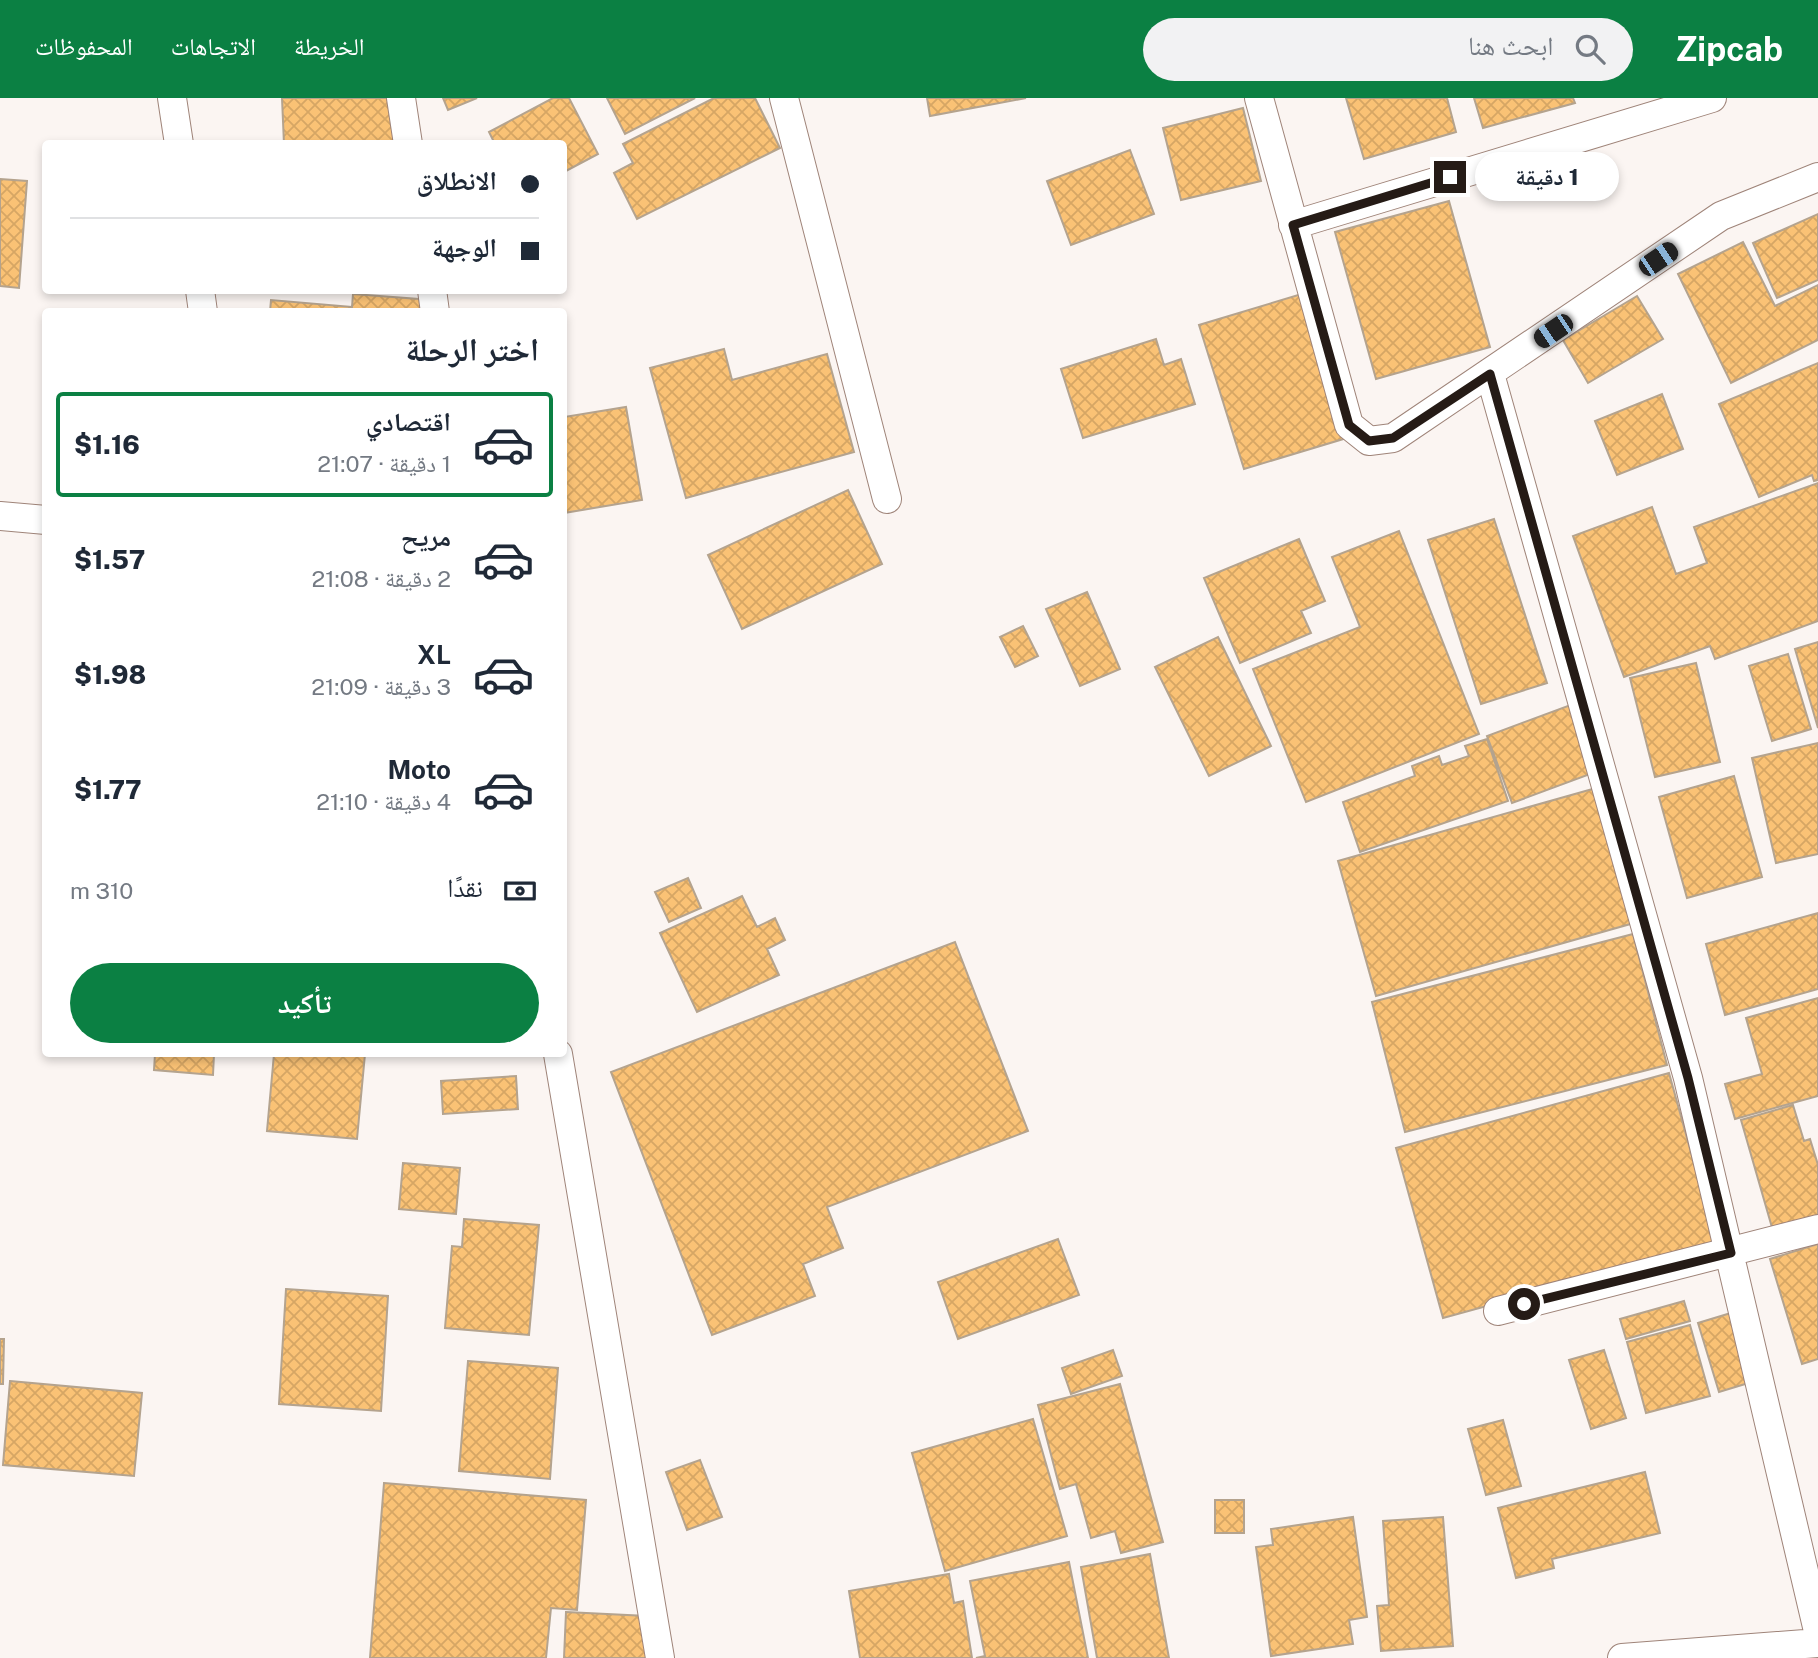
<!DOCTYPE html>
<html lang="ar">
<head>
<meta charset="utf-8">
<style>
  :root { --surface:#fff; --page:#f2f2f3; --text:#1f2937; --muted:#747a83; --line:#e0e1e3; --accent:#0b8043 }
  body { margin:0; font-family:"Public Sans","Noto Naskh Arabic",sans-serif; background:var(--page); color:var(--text); direction:rtl; height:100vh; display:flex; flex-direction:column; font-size:26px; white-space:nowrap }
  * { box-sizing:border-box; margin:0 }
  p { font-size:23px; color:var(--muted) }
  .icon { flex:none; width:38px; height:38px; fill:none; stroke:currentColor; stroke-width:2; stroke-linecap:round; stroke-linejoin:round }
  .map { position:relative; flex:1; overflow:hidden; direction:ltr }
  .sheet { position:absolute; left:42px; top:210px; width:525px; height:749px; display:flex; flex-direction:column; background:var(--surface); border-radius:7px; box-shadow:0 4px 10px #0003; direction:rtl }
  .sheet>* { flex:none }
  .top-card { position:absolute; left:42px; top:42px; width:525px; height:154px; border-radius:7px; box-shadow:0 4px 10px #0003; direction:rtl; display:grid; align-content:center; height:154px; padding:0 28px; background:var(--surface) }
  .end { position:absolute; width:32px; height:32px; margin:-16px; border:9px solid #251b16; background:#fff; box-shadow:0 0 0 4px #fff }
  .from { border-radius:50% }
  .bubble { position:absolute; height:49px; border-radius:24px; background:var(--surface); box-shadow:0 4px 10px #0003; font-size:23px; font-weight:800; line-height:49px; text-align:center; direction:rtl }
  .car { position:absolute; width:21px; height:42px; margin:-21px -10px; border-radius:9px; box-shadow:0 0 5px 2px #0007; background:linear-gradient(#222 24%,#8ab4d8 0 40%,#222 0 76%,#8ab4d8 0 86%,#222 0) }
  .top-card b { display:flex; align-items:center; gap:24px; height:66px; font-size:26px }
  .top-card b+b { border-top:2px solid var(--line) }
  .top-card i { width:18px; height:18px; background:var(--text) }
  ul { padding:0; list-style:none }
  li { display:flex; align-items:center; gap:21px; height:105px; margin:0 14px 10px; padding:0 14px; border:4px solid transparent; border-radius:7px }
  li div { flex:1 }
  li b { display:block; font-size:26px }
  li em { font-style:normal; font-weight:800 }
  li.current { border-color:var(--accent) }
  li>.icon { width:63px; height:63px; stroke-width:1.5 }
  h2 { padding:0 28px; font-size:32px; line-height:84px }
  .pay { display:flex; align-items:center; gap:18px; height:77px; padding:0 28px; font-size:26px }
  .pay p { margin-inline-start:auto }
  .action { display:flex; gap:14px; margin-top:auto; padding:14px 28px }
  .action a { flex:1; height:80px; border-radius:42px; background:var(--accent); color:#fff; font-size:28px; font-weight:800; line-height:80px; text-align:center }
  header { display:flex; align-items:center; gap:42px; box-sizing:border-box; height:98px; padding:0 35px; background:var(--accent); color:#fff }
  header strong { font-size:33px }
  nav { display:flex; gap:38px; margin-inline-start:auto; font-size:24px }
  .search { width:490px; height:63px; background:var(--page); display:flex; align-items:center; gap:18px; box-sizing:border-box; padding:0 24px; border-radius:38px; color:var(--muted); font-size:26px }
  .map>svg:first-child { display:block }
  .building { fill:url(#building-cross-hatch); stroke:#b4a38e; stroke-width:2 }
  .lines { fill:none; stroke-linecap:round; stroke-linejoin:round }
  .minor-casing { stroke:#9f8479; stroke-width:30 }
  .minor { stroke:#fff; stroke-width:28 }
  .route { stroke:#251b16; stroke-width:9 }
</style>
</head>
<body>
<header>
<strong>Zipcab</strong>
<div class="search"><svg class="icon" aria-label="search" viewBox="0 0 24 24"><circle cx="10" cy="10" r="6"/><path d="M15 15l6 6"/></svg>ابحث هنا</div>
<nav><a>الخريطة</a><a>الاتجاهات</a><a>المحفوظات</a></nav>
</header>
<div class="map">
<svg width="1818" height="1560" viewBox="0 0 1818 1560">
  <defs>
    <pattern id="building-cross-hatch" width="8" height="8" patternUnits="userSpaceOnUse" patternTransform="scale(1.75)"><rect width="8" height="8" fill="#fac275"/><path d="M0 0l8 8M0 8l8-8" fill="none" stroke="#d6a664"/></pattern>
  </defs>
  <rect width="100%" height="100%" fill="#fbf5f2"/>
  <!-- building -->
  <path class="building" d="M282,0H396L399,46H284Z
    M443,0H477L448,12Z
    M553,0H569L598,56L564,74V46H495L489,34Z
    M607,0H695L625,36Z
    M714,0H755L780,50L637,121L614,75L633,65L623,46Z
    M927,0H1026L930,18Z
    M1346,0H1447L1456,34L1364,61Z
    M1474,0H1573L1575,5L1483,30Z
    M1243,10L1261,83L1181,102L1163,30Z
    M1130,52L1154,116L1071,147L1047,83Z
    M0,81L27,83L19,190L0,188Z
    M1449,103L1490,249L1376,281L1335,134Z
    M1818,116V182L1777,200L1753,145Z
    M1743,144L1775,208L1818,187V242L1731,285L1678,176Z
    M1305,195L1350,339L1244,371L1199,227Z
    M353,196L432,202L431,214H270L271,202L352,209Z
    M1637,198L1663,241L1588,285L1563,242Z
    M1156,241L1164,267L1181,261L1195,306L1083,340L1061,271Z
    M724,251L732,282L827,256L854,354L686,400L650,270Z
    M1818,265V382L1814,383L1812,377L1759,399L1719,306Z
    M1662,296L1683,351L1617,377L1595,323Z
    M626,309L642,402L564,415V319Z
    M1818,385V523L1715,561L1710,548L1624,579L1573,438L1652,409L1676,476L1707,465L1694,429Z
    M848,392L882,466L742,531L708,457Z
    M1494,421L1547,585L1481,606L1428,442Z
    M1399,433L1479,636L1306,704L1253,571L1360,529L1332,459Z
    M1299,441L1325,503L1301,513L1311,535L1240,565L1204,480Z
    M1087,494L1120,571L1080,588L1046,511Z
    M1023,528L1038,558L1015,569L1000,539Z
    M1218,539L1271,648L1209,678L1155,569Z
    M1818,544V630L1795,551Z
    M1788,556L1811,631L1772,643L1749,568Z
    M1696,565L1720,664L1655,679L1630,580Z
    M1576,605L1601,672L1512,705L1487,638Z
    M1487,641L1508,703L1360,754L1343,704L1415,678L1412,668L1439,658L1442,667L1469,658L1465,648Z
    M1818,645V756L1776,765L1752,660Z
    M1734,678L1762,779L1687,800L1659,699Z
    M1596,690L1634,825L1376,898L1338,763Z
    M688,780L701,810L669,824L655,794Z
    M742,798L757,829L775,820L785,842L767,851L779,877L697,914L660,835Z
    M1818,815V891L1725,917L1706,846Z
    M1633,836L1667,967L1405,1034L1372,904Z
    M955,844L1028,1033L827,1109L843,1150L803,1166L815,1198L712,1237L611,974Z
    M1818,900V998L1735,1021L1725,986L1762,976L1746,920Z
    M155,956H214L213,977L154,972Z
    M274,956H365L357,1041L267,1033Z
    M1669,975L1716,1145L1443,1220L1396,1050Z
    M516,978L518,1011L443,1016L441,983Z
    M1793,1007L1804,1043L1810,1041L1818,1067V1121L1773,1133L1741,1022Z
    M403,1065L460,1070L456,1116L399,1111Z
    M464,1121L539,1127L529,1237L445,1230L452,1148L462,1149Z
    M1058,1141L1079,1197L958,1241L938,1184Z
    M1818,1146V1261L1802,1266L1770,1161Z
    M286,1191L388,1198L381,1313L279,1306Z
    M1684,1203L1690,1223L1626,1241L1620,1221Z
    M1734,1214L1755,1283L1719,1294L1698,1225Z
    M1690,1227L1710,1298L1646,1315L1627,1244Z
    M0,1241H4L3,1286H0Z
    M1113,1252L1122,1278L1071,1296L1062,1270Z
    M1604,1252L1626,1320L1591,1331L1569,1262Z
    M468,1263L558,1270L550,1381L459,1373Z
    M10,1283L142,1295L134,1378L3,1367Z
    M1120,1286L1163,1444L1121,1455L1115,1433L1091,1440L1076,1386L1060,1391L1038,1307Z
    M1033,1321L1067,1438L945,1473L912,1355Z
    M1503,1322L1521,1388L1486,1397L1468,1331Z
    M700,1362L722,1419L687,1432L666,1374Z
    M1645,1374L1660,1435L1552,1461L1554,1470L1516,1480L1498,1410Z
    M384,1385L586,1402L577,1512L551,1510L546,1560H370Z
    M1215,1402H1244V1435H1215Z
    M1353,1419L1367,1519L1349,1522L1353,1546L1271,1558L1256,1449L1273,1447L1271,1431Z
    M1443,1419L1453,1548L1381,1553L1377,1508L1389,1507L1383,1423Z
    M1150,1456L1169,1560H1097L1081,1469Z
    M1069,1464L1088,1560H976L985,1558L970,1483Z
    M949,1476L954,1505L963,1503L972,1560H860L849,1493Z
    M566,1514L647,1518L646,1560H564Z"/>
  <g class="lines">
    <defs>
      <path id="minor" d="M172,0L179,46
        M401,0L408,46
        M784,0L887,401
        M1259,0L1349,327L1369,343L1393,340L1721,118L1818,79
        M1293,127L1712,0
        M200,192L203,214
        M432,192L435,214
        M1490,276L1688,980L1818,1533
        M0,418L46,422
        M558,956L660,1560
        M1498,1213L1818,1131
        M1622,1560L1818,1545"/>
    </defs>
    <!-- minor casing -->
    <use href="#minor" class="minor-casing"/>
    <!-- minor -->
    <use href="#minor" class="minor"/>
  </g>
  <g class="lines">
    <!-- route -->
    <path class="route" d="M1450,79L1293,127L1349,327L1369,343L1393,340L1490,276L1688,980L1731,1155L1524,1206"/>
  </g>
</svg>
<i class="end from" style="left:1524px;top:1206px"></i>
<i class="end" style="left:1450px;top:79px"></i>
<div class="bubble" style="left:1475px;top:54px;width:144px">1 دقيقة</div>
<i class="car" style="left:1658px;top:161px;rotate:56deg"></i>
<i class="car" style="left:1553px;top:233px;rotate:236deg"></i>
<div class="top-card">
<b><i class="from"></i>الانطلاق</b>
<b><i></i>الوجهة</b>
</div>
<section class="sheet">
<h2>اختر الرحلة</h2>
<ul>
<li class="current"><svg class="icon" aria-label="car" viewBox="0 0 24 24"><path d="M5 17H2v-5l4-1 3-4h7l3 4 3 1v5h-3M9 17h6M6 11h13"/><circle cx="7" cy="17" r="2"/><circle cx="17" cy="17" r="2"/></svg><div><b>اقتصادي</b><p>1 دقيقة · 21:07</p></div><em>$1.16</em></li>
<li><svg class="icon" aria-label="car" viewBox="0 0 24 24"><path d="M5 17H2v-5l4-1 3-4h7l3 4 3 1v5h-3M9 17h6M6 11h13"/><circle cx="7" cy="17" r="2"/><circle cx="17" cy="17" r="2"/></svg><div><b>مريح</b><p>2 دقيقة · 21:08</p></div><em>$1.57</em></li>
<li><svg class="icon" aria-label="car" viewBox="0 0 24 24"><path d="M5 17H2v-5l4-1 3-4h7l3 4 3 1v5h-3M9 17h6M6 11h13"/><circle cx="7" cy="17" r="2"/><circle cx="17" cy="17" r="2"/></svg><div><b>XL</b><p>3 دقيقة · 21:09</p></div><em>$1.98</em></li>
<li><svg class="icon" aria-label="car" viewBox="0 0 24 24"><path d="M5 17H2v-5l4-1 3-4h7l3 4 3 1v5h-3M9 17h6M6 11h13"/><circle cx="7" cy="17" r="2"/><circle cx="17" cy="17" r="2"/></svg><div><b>Moto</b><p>4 دقيقة · 21:10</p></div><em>$1.77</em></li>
</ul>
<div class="pay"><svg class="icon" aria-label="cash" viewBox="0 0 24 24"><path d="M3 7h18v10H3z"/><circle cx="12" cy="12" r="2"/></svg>نقدًا<p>310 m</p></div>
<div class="action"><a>تأكيد</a></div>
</section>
</div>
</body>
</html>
